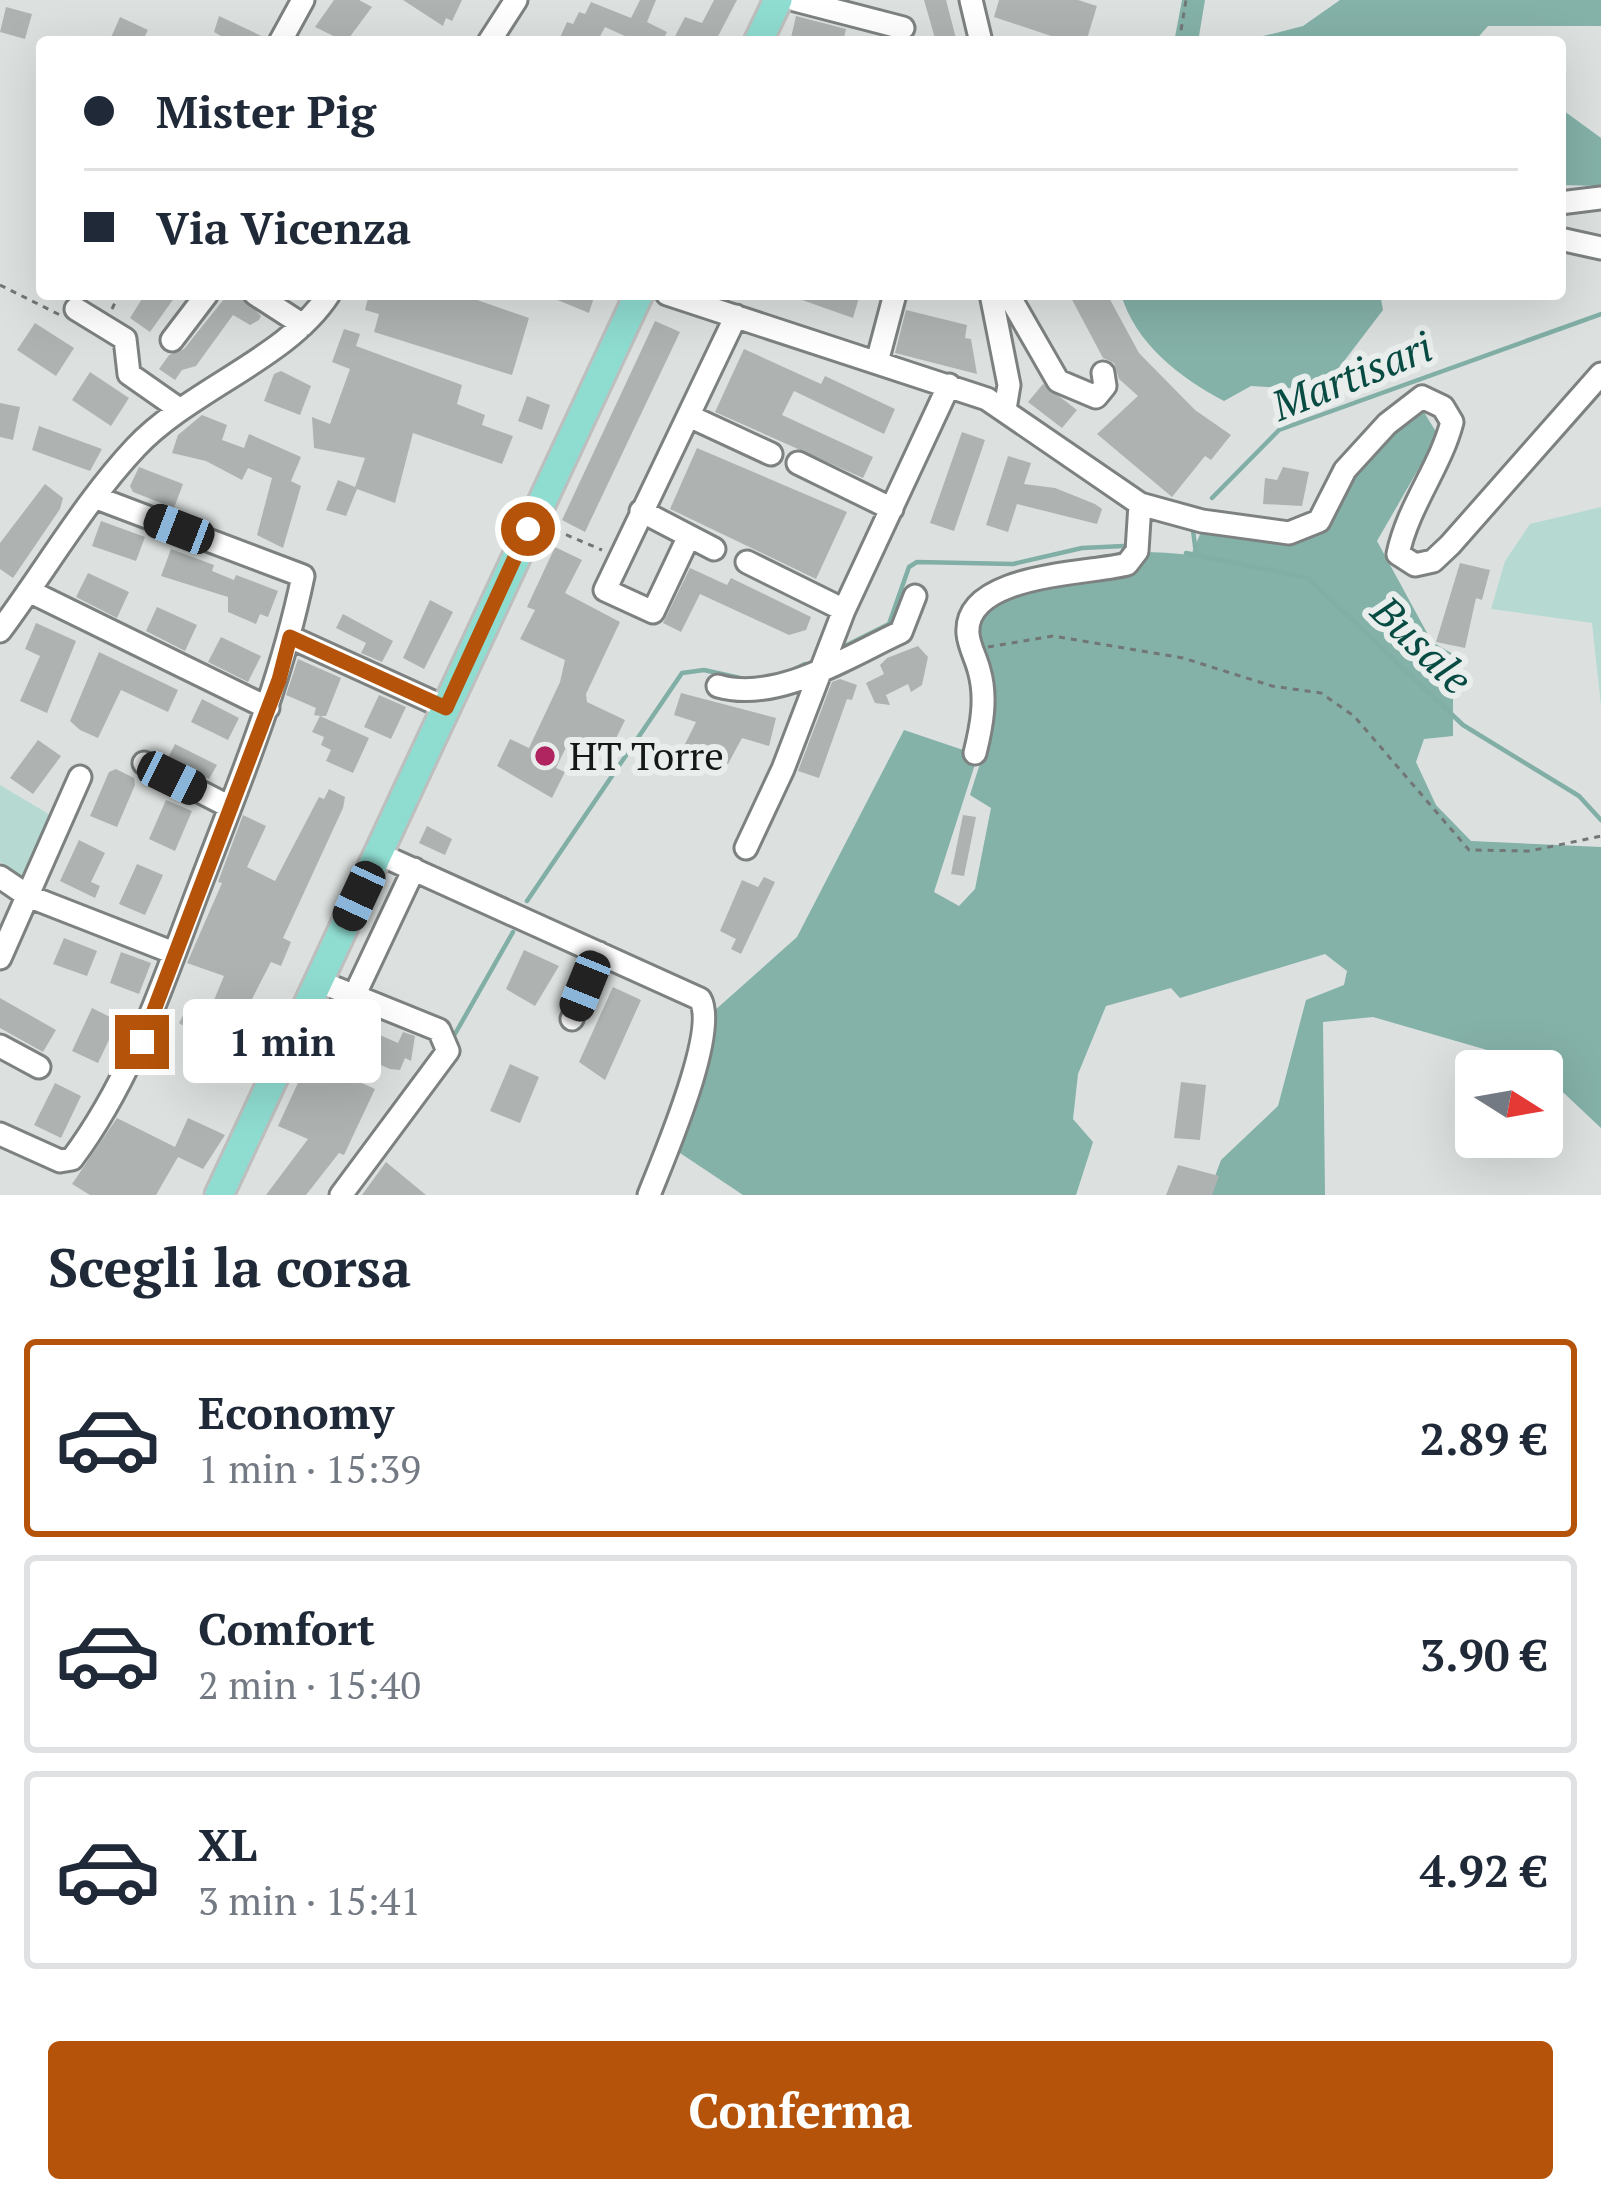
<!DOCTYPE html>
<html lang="it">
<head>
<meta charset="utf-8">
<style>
  :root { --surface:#fff; --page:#f2f2f3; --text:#1f2937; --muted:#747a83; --line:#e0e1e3; --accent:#b45309 }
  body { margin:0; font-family:"PT Serif",serif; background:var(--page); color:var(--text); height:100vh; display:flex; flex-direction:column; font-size:45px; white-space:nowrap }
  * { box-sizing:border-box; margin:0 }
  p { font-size:39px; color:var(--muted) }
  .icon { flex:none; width:66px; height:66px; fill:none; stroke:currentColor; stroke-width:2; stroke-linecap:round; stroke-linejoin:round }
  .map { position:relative; height:1195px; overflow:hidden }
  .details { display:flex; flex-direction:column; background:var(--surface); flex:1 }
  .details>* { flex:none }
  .guide { position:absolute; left:36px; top:36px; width:1530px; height:264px; border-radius:12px; box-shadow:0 12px 48px #0002; display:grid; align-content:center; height:264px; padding:0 48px; background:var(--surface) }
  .needle { width:78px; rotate:101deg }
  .tools { position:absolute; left:1455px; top:1050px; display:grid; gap:24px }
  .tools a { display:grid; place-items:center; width:108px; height:108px; border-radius:12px; background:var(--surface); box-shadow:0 12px 48px #0002; font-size:60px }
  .end { position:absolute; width:54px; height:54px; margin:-27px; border:15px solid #b45309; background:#fff; box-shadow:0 0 0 6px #fff }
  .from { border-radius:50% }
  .bubble { position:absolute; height:84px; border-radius:12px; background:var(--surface); box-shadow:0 12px 48px #0002; font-size:39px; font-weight:800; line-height:84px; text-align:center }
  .car { position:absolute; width:36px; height:72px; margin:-36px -18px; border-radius:15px; box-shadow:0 0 9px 3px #0007; background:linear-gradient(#222 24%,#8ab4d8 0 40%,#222 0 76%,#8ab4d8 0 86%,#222 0) }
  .guide b { display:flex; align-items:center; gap:42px; height:114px; font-size:45px }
  .guide b+b { border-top:3px solid var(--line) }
  .guide i { width:30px; height:30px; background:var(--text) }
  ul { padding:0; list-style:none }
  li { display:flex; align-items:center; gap:36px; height:198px; margin:0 24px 18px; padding:0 24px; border:6px solid var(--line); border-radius:12px }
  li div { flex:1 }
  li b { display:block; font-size:45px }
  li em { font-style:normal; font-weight:800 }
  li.on { border-color:var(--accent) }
  li>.icon { width:108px; height:108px; stroke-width:1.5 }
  h2 { padding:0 48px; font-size:54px; line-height:144px }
  .action { display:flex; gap:24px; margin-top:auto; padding:24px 48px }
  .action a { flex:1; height:138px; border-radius:12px; background:var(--accent); color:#fff; font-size:48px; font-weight:800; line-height:138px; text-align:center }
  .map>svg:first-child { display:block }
  .green { fill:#b6dad2 }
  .forest { fill:#84b1a8 }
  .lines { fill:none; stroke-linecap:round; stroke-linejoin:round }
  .stream { stroke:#81aea5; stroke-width:4.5 }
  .building { fill:#aeb3b2 }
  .minor-casing { stroke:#7d8281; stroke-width:27 }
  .major-casing { stroke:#bebebe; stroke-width:33 }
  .path { stroke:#727675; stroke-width:3; stroke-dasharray:6 6; stroke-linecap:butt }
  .minor { stroke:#fff; stroke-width:21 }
  .major { stroke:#8fdcd1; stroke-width:27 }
  .route { stroke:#b45309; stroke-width:15 }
  .poi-dot { fill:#b0245f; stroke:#e9eeed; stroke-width:4.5 }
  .labels { text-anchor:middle; stroke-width:12; stroke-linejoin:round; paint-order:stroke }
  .poi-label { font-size:39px; fill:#161817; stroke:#e9eeed; text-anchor:start }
  .water-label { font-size:42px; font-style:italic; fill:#084b42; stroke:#e9eeed }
</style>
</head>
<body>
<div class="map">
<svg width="1601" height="1195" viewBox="0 0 1601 1195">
  <rect width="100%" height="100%" fill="#dce1e0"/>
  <!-- green -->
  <path class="green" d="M1601,507V706L1592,623L1491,609L1505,561L1530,524Z
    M0,785L57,819L29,881L0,862Z"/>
  <!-- forest -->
  <path class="forest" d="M1182,0H1205L1198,42H1174Z
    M1340,0H1601V26H1488L1474,42H1240L1303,26Z
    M1560,108L1601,138V186L1560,185Z
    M1121,294H1380L1383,310L1322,390L1251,386L1224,401C1180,378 1135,343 1121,294Z
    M1419,404L1438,435L1377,541L1432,642L1453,654V736L1424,739L1416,762L1436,805L1471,841L1601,847V1128L1532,1063L1373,1017L1323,1022L1325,1195H1208L1221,1160L1278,1106L1306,1000L1344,985L1347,971L1325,954L1180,998L1171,988L1106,1006L1078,1074L1073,1119L1093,1142L1076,1195H743L668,1145L714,1011L797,937L904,730L978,755L934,892L959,906L975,889L991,808L970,795C993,719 1012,702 963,632L969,609C1053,563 1094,544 1191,555L1205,523L1297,541L1382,427Z"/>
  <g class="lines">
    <!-- stream -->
    <path class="stream" d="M1212,498L1279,430L1601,314
      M1193,530L1196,554
      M1186,553L1308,578L1463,725L1579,796L1601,820
      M839,649L889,624L909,567L917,562L1013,564L1082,548L1124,546
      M789,672L805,664
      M527,901L682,673L704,670L749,680
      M455,1034L513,932"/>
  </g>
  <!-- building -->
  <path class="building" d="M334,0H359L372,7L346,42L315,27Z
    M403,0H462L452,21L446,18L443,26Z
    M640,0H656L647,22L667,32L662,42H625L627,37L605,27L598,40L558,42L567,22L573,24L579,12L585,14L591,2L631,18Z
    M714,0H737L715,42H672L685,17L702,23Z
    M924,0H946L957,42H936Z
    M999,0H1078L1097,6L1086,42H1069L994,17Z
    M6,7L32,14L25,39L0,32Z
    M219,16L266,38L265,42H231L214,32Z
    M796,16L846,29L843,42H790Z
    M120,17L148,30L142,42H109Z
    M145,294H177L150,332L130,318Z
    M228,294H240L261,316L259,320L250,325L233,315L196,366L182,370L175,380L159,369L169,355L184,349Z
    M369,294H460L529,318L512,375L374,332L379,314L365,310Z
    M543,294H595L589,313Z
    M785,294H860L853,318Z
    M1069,294H1107L1139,353L1195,410L1231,435L1211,460L1205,456L1172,497L1097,434L1138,396L1119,379L1114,363L1103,358Z
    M906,310L967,325L965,338L971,339L977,374L895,353Z
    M655,321L680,332L585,532L562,520Z
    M35,323L74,348L56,376L17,350Z
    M344,329L360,334L356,346L462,385L457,404L485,415L482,425L513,436L502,464L413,433L395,503L357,489L346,516L326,510L338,480L355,487L365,458L314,448L312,417L330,424L350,369L332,362Z
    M744,349L821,384L825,376L895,409L884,434L794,391L782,415L873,457L863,478L715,412Z
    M281,371L311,386L300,415L264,401L274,374Z
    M90,372L129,398L111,426L72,400Z
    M1043,384L1077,410L1062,428L1028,402Z
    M527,396L550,405L542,430L518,421Z
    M0,403L20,407L13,440L0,437Z
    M202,415L227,425L222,440L244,448L249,434L301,457L291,481L301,486L283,548L257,535L272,478L248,468L242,480L206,461L172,453L178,435Z
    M39,426L102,449L90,471L32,450Z
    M962,432L985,440L954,531L930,523Z
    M697,448L847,512L816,579L670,509Z
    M1008,456L1031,463L1024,484L1055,488L1095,504L1102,509L1097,524L1017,504L1008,532L986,525Z
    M139,467L183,484L174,508L133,492L130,486Z
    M1283,467L1309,472L1302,506L1263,504L1265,478L1277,480Z
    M45,484L63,498L60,509L13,578L0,569V543Z
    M101,521L145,537L136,561L92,546Z
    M555,547L582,560L565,593L620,622L586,694L587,702L625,720L608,755L571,737L556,768L565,772L552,798L497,766L510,739L529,748L560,682L565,660L520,639L535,610L527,607Z
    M171,549L214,565L212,571L234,580L236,575L278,591L268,617L260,614L256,624L228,612V597L161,576Z
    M1460,563L1490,570L1482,600L1476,598L1465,648L1436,642Z
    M690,568L727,585L731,578L811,617L806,630L789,635L700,594L681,632L663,623Z
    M88,573L129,592L117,618L76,597Z
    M430,600L453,612L424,669L403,658Z
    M157,607L197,625L185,651L146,631Z
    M343,614L393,641L382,662L361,653L366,643L336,628Z
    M36,623L76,641L47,713L20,701L40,656L25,649Z
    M221,637L261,656L248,682L208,662Z
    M918,646L928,657L922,685L911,692L908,684L886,695L890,705L875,703L866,683L884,674L880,665L887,658Z
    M99,652L178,690L168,712L121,690L98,738L80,730L70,721Z
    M298,659L341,678L326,716H320L369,738L353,773L326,761L331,750L321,745L324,737L312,732L320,716L314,715L316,708L286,695Z
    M840,679L857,685L852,700L847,699L819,778L798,771L832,682Z
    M681,693L776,718L769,746L742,738L728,764L684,746L696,722L674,715Z
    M379,695L406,707L391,739L364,727Z
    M202,699L239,718L228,740L191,722Z
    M38,740L61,756L33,794L10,778Z
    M175,744L217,765L209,779L168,758Z
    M116,769L134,778L135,785L117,827L90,816L109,772Z
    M329,789L345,797L343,808L283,938L291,942L281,966L271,962L219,1063L185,1048L192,1031L179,1023L187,1008L207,1017L224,976L187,963L222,883L218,882L243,815L266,826L247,867L275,881L319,797L324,799Z
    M166,800L192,811L175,851L149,839Z
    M963,815L976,817L964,876L951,874Z
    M427,826L452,839L445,855L419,843Z
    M79,840L105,853L91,882L100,886L95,898L60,881Z
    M137,864L163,875L145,915L119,904Z
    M764,877L775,882L741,954L731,949L736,939L720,931L742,880L758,887Z
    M64,938L97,951L87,976L53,964Z
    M524,950L559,966L535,1006L506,989Z
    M121,952L151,963L139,994L110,983Z
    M613,987L641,1000L605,1080L579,1062Z
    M0,998L56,1030L43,1052L0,1028Z
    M329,1002L352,1011L348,1021L398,1043L403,1032L415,1036L411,1061L405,1058L400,1070L390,1069L314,1036Z
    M92,1008L118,1021L98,1063L72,1051Z
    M309,1059L375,1089L344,1155L339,1153L306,1195H266L308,1139L278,1126Z
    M510,1064L539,1077L520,1123L490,1111Z
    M1181,1082L1206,1085L1200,1140L1174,1138Z
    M55,1083L81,1096L61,1138L34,1125Z
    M117,1118L175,1147L188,1118L225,1135L203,1169L178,1157L156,1195H90L72,1184Z
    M386,1162L426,1195H362Z
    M1178,1165L1219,1176L1212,1195H1166Z"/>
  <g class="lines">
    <defs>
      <path id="minor" d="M795,0L903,28
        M971,0L981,42
        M280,42L303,0
        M489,42L516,0
        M1560,203L1601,198
        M1560,239L1601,248
        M255,294L303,325
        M667,294L987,399L1140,504L1202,521L1289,533L1319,521L1345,470L1387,424L1422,397L1443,407L1452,422C1440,468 1408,506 1398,554L1415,565L1433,561L1450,545L1601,374
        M991,294L1009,385L1005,409
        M1008,294L1058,381L1096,397L1105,386L1103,373
        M76,309L125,339L129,374L179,409
        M172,340L207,294
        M877,362L895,294
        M689,416L771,454
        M798,463L892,509
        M641,511L689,536L653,612L605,590L736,316
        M689,536L714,549
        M747,562L844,610
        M29,591L268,708
        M0,631C45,571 85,501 136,447C191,389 288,358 329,294
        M290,637L446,708
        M718,686C777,703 847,657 901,632L915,596
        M975,753C982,725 987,697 979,670C976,658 969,646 968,634C963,572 1094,574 1127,564L1137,551L1140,504
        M144,763L230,807
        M746,848L783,769L844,610L949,385
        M379,854L700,999C719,1031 663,1159 649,1195
        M0,877L28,896L174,953
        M0,958L80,777
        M318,981L439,1030L448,1051L341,1195
        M355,994L414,869
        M572,1019L599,953
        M0,1046L39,1067
        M0,1134L60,1161L72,1159C134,1076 164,979 201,883C240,781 281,683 303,576L97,498"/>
      <path id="major" d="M758,42L778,0
        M219,1195L639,294"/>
    </defs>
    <!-- minor casing -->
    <use href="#minor" class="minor-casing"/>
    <!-- major casing -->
    <use href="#major" class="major-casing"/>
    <!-- path -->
    <path class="path" d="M1179,42L1186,0
      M0,285L60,315
      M112,309L119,294
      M555,530L602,550
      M988,647L1053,636L1183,658L1272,686L1321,693L1354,716L1469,850L1530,851L1601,836"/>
    <!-- minor -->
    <use href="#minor" class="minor"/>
    <!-- major -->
    <use href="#major" class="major"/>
  </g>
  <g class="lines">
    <!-- route -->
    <path class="route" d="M142,1042L279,680L290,637L446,708L528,529"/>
  </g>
  <!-- markers -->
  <circle class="poi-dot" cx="545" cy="756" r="12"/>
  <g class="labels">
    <!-- poi labels -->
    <g class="poi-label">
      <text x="569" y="770">HT Torre</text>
    </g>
    <!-- water labels -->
    <g class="water-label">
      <text transform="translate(1352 376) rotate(-22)" y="15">Martisari</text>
      <text transform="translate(1422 645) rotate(44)" y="15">Busale</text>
    </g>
  </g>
</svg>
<div class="tools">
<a><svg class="needle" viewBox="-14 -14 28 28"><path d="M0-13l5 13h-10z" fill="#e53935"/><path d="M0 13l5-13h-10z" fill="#747a83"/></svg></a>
</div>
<i class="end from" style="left:528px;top:529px"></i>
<i class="end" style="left:142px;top:1042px"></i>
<div class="bubble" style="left:183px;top:999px;width:198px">1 min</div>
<i class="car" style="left:179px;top:529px;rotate:291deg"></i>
<i class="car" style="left:172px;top:778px;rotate:116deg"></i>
<i class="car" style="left:359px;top:896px;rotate:205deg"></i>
<i class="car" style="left:585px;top:986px;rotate:202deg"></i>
<div class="guide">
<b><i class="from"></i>Mister Pig</b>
<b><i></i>Via Vicenza</b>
</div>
</div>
<section class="details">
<h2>Scegli la corsa</h2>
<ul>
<li class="on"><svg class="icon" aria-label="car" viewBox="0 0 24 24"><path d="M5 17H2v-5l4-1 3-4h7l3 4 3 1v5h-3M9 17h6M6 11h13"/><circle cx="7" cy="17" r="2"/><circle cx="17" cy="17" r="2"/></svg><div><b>Economy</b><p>1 min · 15:39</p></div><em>2.89 €</em></li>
<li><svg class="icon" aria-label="car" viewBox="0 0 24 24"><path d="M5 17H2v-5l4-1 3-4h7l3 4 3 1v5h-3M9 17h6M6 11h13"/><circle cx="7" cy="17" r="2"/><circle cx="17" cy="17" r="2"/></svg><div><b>Comfort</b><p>2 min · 15:40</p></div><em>3.90 €</em></li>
<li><svg class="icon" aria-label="car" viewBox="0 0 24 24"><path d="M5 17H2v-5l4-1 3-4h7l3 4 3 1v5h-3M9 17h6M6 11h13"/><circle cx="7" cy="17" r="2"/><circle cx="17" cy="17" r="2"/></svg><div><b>XL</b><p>3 min · 15:41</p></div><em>4.92 €</em></li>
</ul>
<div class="action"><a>Conferma</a></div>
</section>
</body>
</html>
